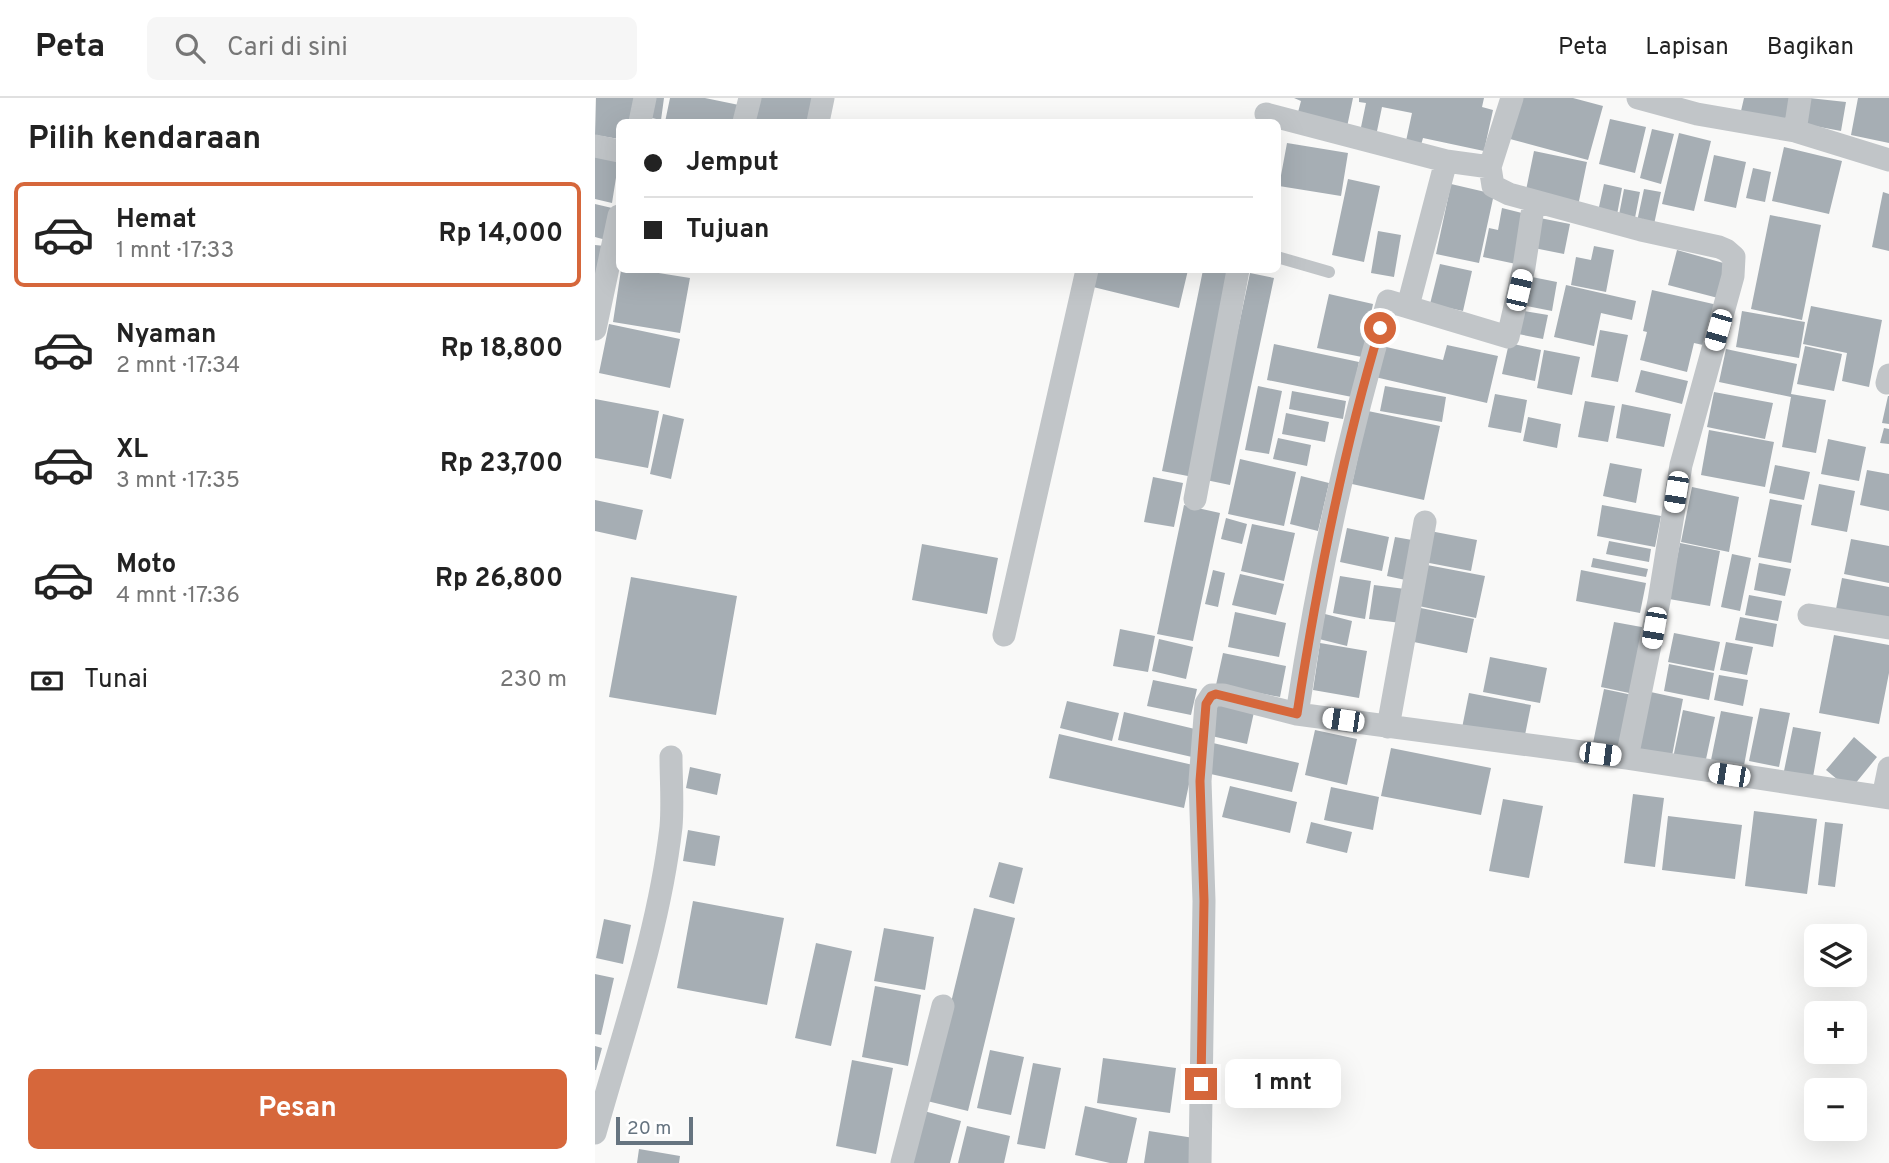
<!DOCTYPE html>
<html lang="id">
<head>
<meta charset="utf-8">
<style>
  :root { --surface:#fff; --page:#f6f6f6; --text:#222; --muted:#767676; --line:#e0e0e0; --accent:#d6673b }
  body { margin:0; font-family:Overpass,sans-serif; background:var(--page); color:var(--text); height:100vh; display:flex; flex-direction:column; font-size:26px; white-space:nowrap }
  * { box-sizing:border-box; margin:0 }
  p { font-size:23px; color:var(--muted) }
  .icon { flex:none; width:38px; height:38px; fill:none; stroke:currentColor; stroke-width:2; stroke-linecap:round; stroke-linejoin:round }
  .map { position:relative; flex:1; overflow:hidden }
  .drawer { display:flex; flex-direction:column; background:var(--surface); width:595px }
  .drawer>* { flex:none }
  .guide { position:absolute; left:21px; top:21px; width:665px; height:154px; border-radius:10px; box-shadow:0 7px 28px #0002; display:grid; align-content:center; height:154px; padding:0 28px; background:var(--surface) }
  .fabs { position:absolute; left:1209px; top:826px; display:grid; gap:14px }
  .fabs a { display:grid; place-items:center; width:63px; height:63px; border-radius:10px; background:var(--surface); box-shadow:0 7px 28px #0002; font-size:35px }
  .scale { position:absolute; left:21px; bottom:18px; width:77px; box-sizing:border-box; padding-left:7px; border:4px solid #667480; border-top:0; font-size:19px; line-height:24px; white-space:nowrap; color:#667480; -webkit-text-stroke:5px #fff; paint-order:stroke }
  .end { position:absolute; width:32px; height:32px; margin:-16px; border:9px solid #d6673b; background:#fff; box-shadow:0 0 0 4px #fff }
  .from { border-radius:50% }
  .bubble { position:absolute; height:49px; border-radius:10px; background:var(--surface); box-shadow:0 7px 28px #0002; font-size:23px; font-weight:700; line-height:49px; text-align:center }
  .car { position:absolute; width:21px; height:42px; margin:-21px -10px; border-radius:9px; box-shadow:0 0 5px 2px #0007; background:linear-gradient(#fff 24%,#345 0 40%,#fff 0 76%,#345 0 86%,#fff 0) }
  .guide b { display:flex; align-items:center; gap:24px; height:66px; font-size:26px }
  .guide b+b { border-top:2px solid var(--line) }
  .guide i { width:18px; height:18px; background:var(--text) }
  ul { padding:0; list-style:none }
  li { display:flex; align-items:center; gap:21px; height:105px; margin:0 14px 10px; padding:0 14px; border:4px solid transparent; border-radius:10px }
  li div { flex:1 }
  li b { display:block; font-size:26px }
  li em { font-style:normal; font-weight:700 }
  li.on { border-color:var(--accent) }
  li>.icon { width:63px; height:63px; stroke-width:1.5 }
  h2 { padding:0 28px; font-size:32px; line-height:84px }
  .pay { display:flex; align-items:center; gap:18px; height:77px; padding:0 28px; font-size:26px }
  .pay p { margin-inline-start:auto }
  .cta { display:flex; gap:14px; margin-top:auto; padding:14px 28px }
  .cta a { flex:1; height:80px; border-radius:10px; background:var(--accent); color:#fff; font-size:28px; font-weight:700; line-height:80px; text-align:center }
  header { display:flex; align-items:center; gap:42px; box-sizing:border-box; height:98px; padding:0 35px; background:var(--surface); border-bottom:2px solid var(--line) }
  header strong { font-size:33px }
  nav { display:flex; gap:38px; margin-inline-start:auto; font-size:24px }
  .search { width:490px; height:63px; background:var(--page); display:flex; align-items:center; gap:18px; box-sizing:border-box; padding:0 24px; border-radius:10px; color:var(--muted); font-size:26px }
  main { display:flex; flex:1; min-height:0 }
  .map>svg:first-child { display:block }
  .building { fill:#a6aeb4 }
  .lines { fill:none; stroke-linecap:round; stroke-linejoin:round }
  .lane { stroke:#c1c5c8; stroke-width:12 }
  .street { stroke:#c1c5c8; stroke-width:23 }
  .route { stroke:#d6673b; stroke-width:9 }
</style>
</head>
<body>
<header>
<strong>Peta</strong>
<div class="search"><svg class="icon" aria-label="search" viewBox="0 0 24 24"><circle cx="10" cy="10" r="6"/><path d="M15 15l6 6"/></svg>Cari di sini</div>
<nav><a>Peta</a><a>Lapisan</a><a>Bagikan</a></nav>
</header>
<main>
<section class="drawer">
<h2>Pilih kendaraan</h2>
<ul>
<li class="on"><svg class="icon" aria-label="car" viewBox="0 0 24 24"><path d="M5 17H2v-5l4-1 3-4h7l3 4 3 1v5h-3M9 17h6M6 11h13"/><circle cx="7" cy="17" r="2"/><circle cx="17" cy="17" r="2"/></svg><div><b>Hemat</b><p>1 mnt · 17:33</p></div><em>Rp 14,000</em></li>
<li><svg class="icon" aria-label="car" viewBox="0 0 24 24"><path d="M5 17H2v-5l4-1 3-4h7l3 4 3 1v5h-3M9 17h6M6 11h13"/><circle cx="7" cy="17" r="2"/><circle cx="17" cy="17" r="2"/></svg><div><b>Nyaman</b><p>2 mnt · 17:34</p></div><em>Rp 18,800</em></li>
<li><svg class="icon" aria-label="car" viewBox="0 0 24 24"><path d="M5 17H2v-5l4-1 3-4h7l3 4 3 1v5h-3M9 17h6M6 11h13"/><circle cx="7" cy="17" r="2"/><circle cx="17" cy="17" r="2"/></svg><div><b>XL</b><p>3 mnt · 17:35</p></div><em>Rp 23,700</em></li>
<li><svg class="icon" aria-label="car" viewBox="0 0 24 24"><path d="M5 17H2v-5l4-1 3-4h7l3 4 3 1v5h-3M9 17h6M6 11h13"/><circle cx="7" cy="17" r="2"/><circle cx="17" cy="17" r="2"/></svg><div><b>Moto</b><p>4 mnt · 17:36</p></div><em>Rp 26,800</em></li>
</ul>
<div class="pay"><svg class="icon" aria-label="cash" viewBox="0 0 24 24"><path d="M3 7h18v10H3z"/><circle cx="12" cy="12" r="2"/></svg>Tunai<p>230 m</p></div>
<div class="cta"><a>Pesan</a></div>
</section>
<div class="map">
<svg width="1294" height="1065" viewBox="0 0 1294 1065">
  <rect width="100%" height="100%" fill="#f9f9f8"/>
  <!-- building -->
  <path class="building" d="M1,0H39L35,24H24V41L0,37Z
    M55,0H69L66,22L52,19Z
    M75,0H110L144,7L140,24H70Z
    M161,0H220L214,24H155Z
    M699,0H758L752,29L702,18L706,3Z
    M764,0H889L887,9L898,12L889,53L828,40L826,47L811,43L817,15L787,9L781,38L765,34L771,5L764,4Z
    M926,0H978L1008,8L993,62L915,41Z
    M1149,0H1196L1190,23L1146,13Z
    M1214,0L1251,4L1246,33L1209,26Z
    M1263,0H1294V45L1256,37Z
    M1015,21L1051,29L1040,75L1004,66Z
    M1057,31L1079,36L1066,86L1045,80Z
    M1084,35L1116,43L1099,113L1067,106Z
    M692,45L753,55L746,98L684,88Z
    M1189,49L1247,63L1234,116L1177,103Z
    M939,53L992,64L983,108L930,97Z
    M0,56L24,61L17,105L0,101Z
    M1119,57L1151,64L1141,110L1109,103Z
    M1158,70L1176,74L1170,104L1151,100Z
    M753,81L785,88L769,164L737,157Z
    M856,86L899,96L884,165L841,156Z
    M1009,86L1027,90L1021,122L1002,118Z
    M1029,91L1045,94L1039,125L1023,122Z
    M1049,91L1066,94L1058,131L1041,128Z
    M1288,94L1294,96V153L1277,149Z
    M0,106L17,110L11,142L0,139Z
    M907,110L931,116L921,166L888,159L894,130L903,132Z
    M1175,117L1226,127L1207,222L1156,211Z
    M945,120L975,126L969,156L939,150Z
    M783,133L806,137L799,179L776,175Z
    M0,147L10,148L0,188Z
    M999,148L1019,152L1011,194L976,187L981,159L996,162Z
    M1082,152L1132,166L1123,200L1073,187Z
    M845,166L877,173L868,213L835,206Z
    M26,172H45L95,180L85,235L18,224Z
    M498,172H593L584,210L494,188Z
    M608,172L638,176L598,379L567,373Z
    M655,175L679,180L635,387L611,382Z
    M932,178L962,184L957,213L926,207Z
    M971,187L1041,203L1037,222L1006,215L999,248L959,239Z
    M1057,192L1127,208L1117,249L1099,245L1092,274L1045,262L1052,234L1048,233Z
    M734,196L778,206L767,259L722,250Z
    M1216,208L1287,222L1274,289L1247,283L1252,255L1208,246Z
    M923,212L953,217L948,241L918,235Z
    M1147,213L1210,224L1204,260L1141,249Z
    M14,226L85,241L75,290L4,275Z
    M1005,232L1033,237L1023,284L996,279Z
    M914,245L946,252L940,283L907,276Z
    M679,246L764,264L757,299L672,282Z
    M852,247L903,258L892,305L780,279L787,248L848,262Z
    M1210,248L1247,256L1239,293L1202,286Z
    M1131,251L1202,266L1196,296L1231,302L1221,355L1187,349L1196,299L1124,284Z
    M949,252L985,259L977,297L942,290Z
    M1046,272L1093,283L1087,306L1040,294Z
    M663,288L687,293L674,356L650,352Z
    M790,288L851,299L847,324L785,313Z
    M697,293L751,303L748,321L694,311Z
    M1119,294L1178,305L1170,341L1112,329Z
    M900,296L932,302L926,335L893,329Z
    M1293,298H1294V326L1287,325Z
    M0,301L64,313L53,370L0,360Z
    M990,303L1020,308L1013,344L983,339Z
    M1027,306L1076,316L1069,349L1021,340Z
    M773,313L845,328L829,402L757,386Z
    M691,315L734,324L730,344L687,336Z
    M68,316L89,321L76,381L55,376Z
    M933,319L966,326L962,350L928,343Z
    M1289,330L1294,331V346L1285,345Z
    M1114,332L1179,344L1170,389L1106,377Z
    M683,340L716,347L712,368L678,361Z
    M1233,341L1271,349L1264,383L1226,376Z
    M645,361L701,374L689,428L633,416Z
    M1015,365L1047,371L1041,405L1008,398Z
    M1180,367L1215,374L1209,402L1174,395Z
    M1272,372L1294,376V413L1265,407Z
    M706,378L734,385L723,433L695,426Z
    M558,379L588,385L579,429L549,424Z
    M1224,386L1260,393L1252,434L1216,427Z
    M1097,389L1144,399L1134,454L1086,444Z
    M1175,401L1207,407L1196,465L1163,459Z
    M0,402L48,412L41,442L0,433Z
    M589,407L625,415L598,543L562,536Z
    M1007,407L1066,418L1060,449L1002,438Z
    M631,420L652,426L647,446L626,441Z
    M657,426L700,435L689,483L646,473Z
    M752,430L794,439L787,473L745,464Z
    M835,433L882,442L876,473L829,464Z
    M800,439L823,443L815,483L792,478Z
    M1256,441L1294,448V485L1249,476Z
    M1014,443L1056,451L1054,464L1011,456Z
    M1085,445L1125,453L1115,508L1074,501Z
    M327,446L403,460L392,516L317,502Z
    M1137,456L1156,460L1145,513L1126,509Z
    M998,460L1053,471L1051,479L996,469Z
    M1164,465L1196,471L1190,498L1159,492Z
    M827,466L890,478L881,520L819,507Z
    M618,472L630,475L623,509L610,506Z
    M986,472L1051,485L1045,515L981,503Z
    M645,476L689,486L681,517L637,507Z
    M745,478L776,483L770,521L738,515Z
    M36,479L142,498L121,617L14,599Z
    M1247,480L1294,489V526L1240,516Z
    M779,487L810,491L806,525L774,521Z
    M1154,497L1187,503L1183,523L1150,517Z
    M821,509L879,521L872,555L814,543Z
    M640,514L691,525L684,559L633,549Z
    M730,516L757,523L752,548L724,541Z
    M1145,519L1182,526L1178,549L1140,542Z
    M1019,524L1052,530L1039,596L1006,589Z
    M525,531L560,538L553,574L518,568Z
    M1079,535L1125,544L1119,573L1073,564Z
    M1239,537L1294,547V575L1284,626L1224,615Z
    M564,541L598,549L591,581L557,573Z
    M1131,544L1158,549L1152,577L1125,572Z
    M725,545L772,553L764,600L718,592Z
    M628,555L691,568L685,599L621,587Z
    M895,559L952,570L945,605L888,594Z
    M1074,566L1119,575L1114,602L1069,593Z
    M1124,577L1153,582L1148,608L1119,602Z
    M558,582L602,591L596,617L552,608Z
    M1009,591L1042,598L1031,657L997,650Z
    M1051,593L1088,601L1076,663L1038,655Z
    M874,595L936,607L929,642L867,630Z
    M472,603L524,615L517,643L465,630Z
    M619,606L659,614L652,646L612,637Z
    M1165,610L1195,615L1184,669L1154,663Z
    M1088,612L1120,619L1110,666L1078,660Z
    M1126,613L1158,619L1148,673L1115,667Z
    M529,614L604,632L597,659L523,642Z
    M1198,629L1226,634L1218,679L1189,673Z
    M720,632L762,641L752,687L710,677Z
    M464,636L598,667L589,710L454,680Z
    M1259,639L1282,659L1255,692L1231,672Z
    M618,645L704,665L697,694L611,675Z
    M796,650L896,670L886,717L786,698Z
    M95,669L126,676L122,697L91,690Z
    M635,688L702,704L695,735L627,719Z
    M736,689L784,699L778,732L729,722Z
    M1038,696L1069,700L1060,769L1029,765Z
    M908,701L948,708L934,780L894,773Z
    M1159,713L1222,721L1212,796L1150,788Z
    M1073,718L1147,727L1140,781L1067,772Z
    M716,724L757,734L752,755L711,745Z
    M1230,724L1248,726L1240,789L1223,787Z
    M93,732L125,738L120,768L88,763Z
    M404,764L428,770L419,806L394,799Z
    M98,803L189,820L172,907L82,890Z
    M379,810L420,820L373,1013L332,1003Z
    M9,821L36,827L28,866L1,860Z
    M289,830L339,839L330,892L279,883Z
    M221,845L257,853L236,948L200,940Z
    M0,876L19,880L6,937L0,936Z
    M280,888L326,897L313,968L267,959Z
    M0,948L7,950L1,972H0Z
    M395,952L429,959L416,1017L382,1010Z
    M508,960L581,970L575,1015L502,1005Z
    M257,962L298,970L281,1056L241,1048Z
    M438,965L466,970L450,1051L422,1046Z
    M490,1008L542,1020L532,1065H515L480,1057Z
    M329,1013L366,1023L355,1065H315Z
    M372,1028L415,1038L409,1065H363Z
    M554,1033L599,1040L596,1065H549Z
    M44,1051L85,1058L84,1065H42Z"/>
  <g class="lines">
    <!-- lane -->
    <path class="lane" d="M682,159L734,174"/>
    <!-- street -->
    <path class="street" d="M917,0L895,69L898,88L914,96L1046,132L1124,149L1131,152L1139,159L1138,178L1086,367L1064,503L1032,660
      M1043,0L1102,16L1200,33L1294,62
      M671,16L851,63L895,69
      M45,24L50,0
      M149,24L155,0
      M223,24L228,0
      M1200,33L1205,0
      M0,48L24,53
      M813,208L851,63
      M0,231L24,118
      M1292,285L1294,277
      M600,401L643,172
      M1214,517L1294,530
      M409,537L492,172
      M702,616C723,477 753,339 793,203L913,239L929,169L939,103
      M793,629L830,424
      M1288,699L1294,670
      M0,1035C28,935 64,833 76,729C78,706 76,682 76,659
      M307,1065L348,908
      M605,1065L609,803L605,683L611,606L617,597H628L702,616L1032,660L1294,700"/>
  </g>
  <g class="lines">
    <!-- route -->
    <path class="route" d="M606,986L609,803L605,683L611,606L616,598L621,596L702,616C722,486 747,356 785,230"/>
  </g>
</svg>
<div class="fabs">
<a><svg class="icon" aria-label="layers" viewBox="0 0 24 24"><path d="M12 4l9 5-9 5-9-5zM3 14l9 5 9-5"/></svg></a>
<a>+</a>
<a>−</a>
</div>
<div class="scale">20 m</div>
<i class="end from" style="left:785px;top:230px"></i>
<i class="end" style="left:606px;top:986px"></i>
<div class="bubble" style="left:630px;top:961px;width:116px">1 mnt</div>
<i class="car" style="left:924px;top:192px;rotate:13deg"></i>
<i class="car" style="left:1123px;top:232px;rotate:196deg"></i>
<i class="car" style="left:1081px;top:394px;rotate:189deg"></i>
<i class="car" style="left:1059px;top:530px;rotate:190deg"></i>
<i class="car" style="left:748px;top:622px;rotate:278deg"></i>
<i class="car" style="left:1005px;top:656px;rotate:97deg"></i>
<i class="car" style="left:1134px;top:677px;rotate:279deg"></i>
<div class="guide">
<b><i class="from"></i>Jemput</b>
<b><i></i>Tujuan</b>
</div>
</div>
</main>
</body>
</html>
